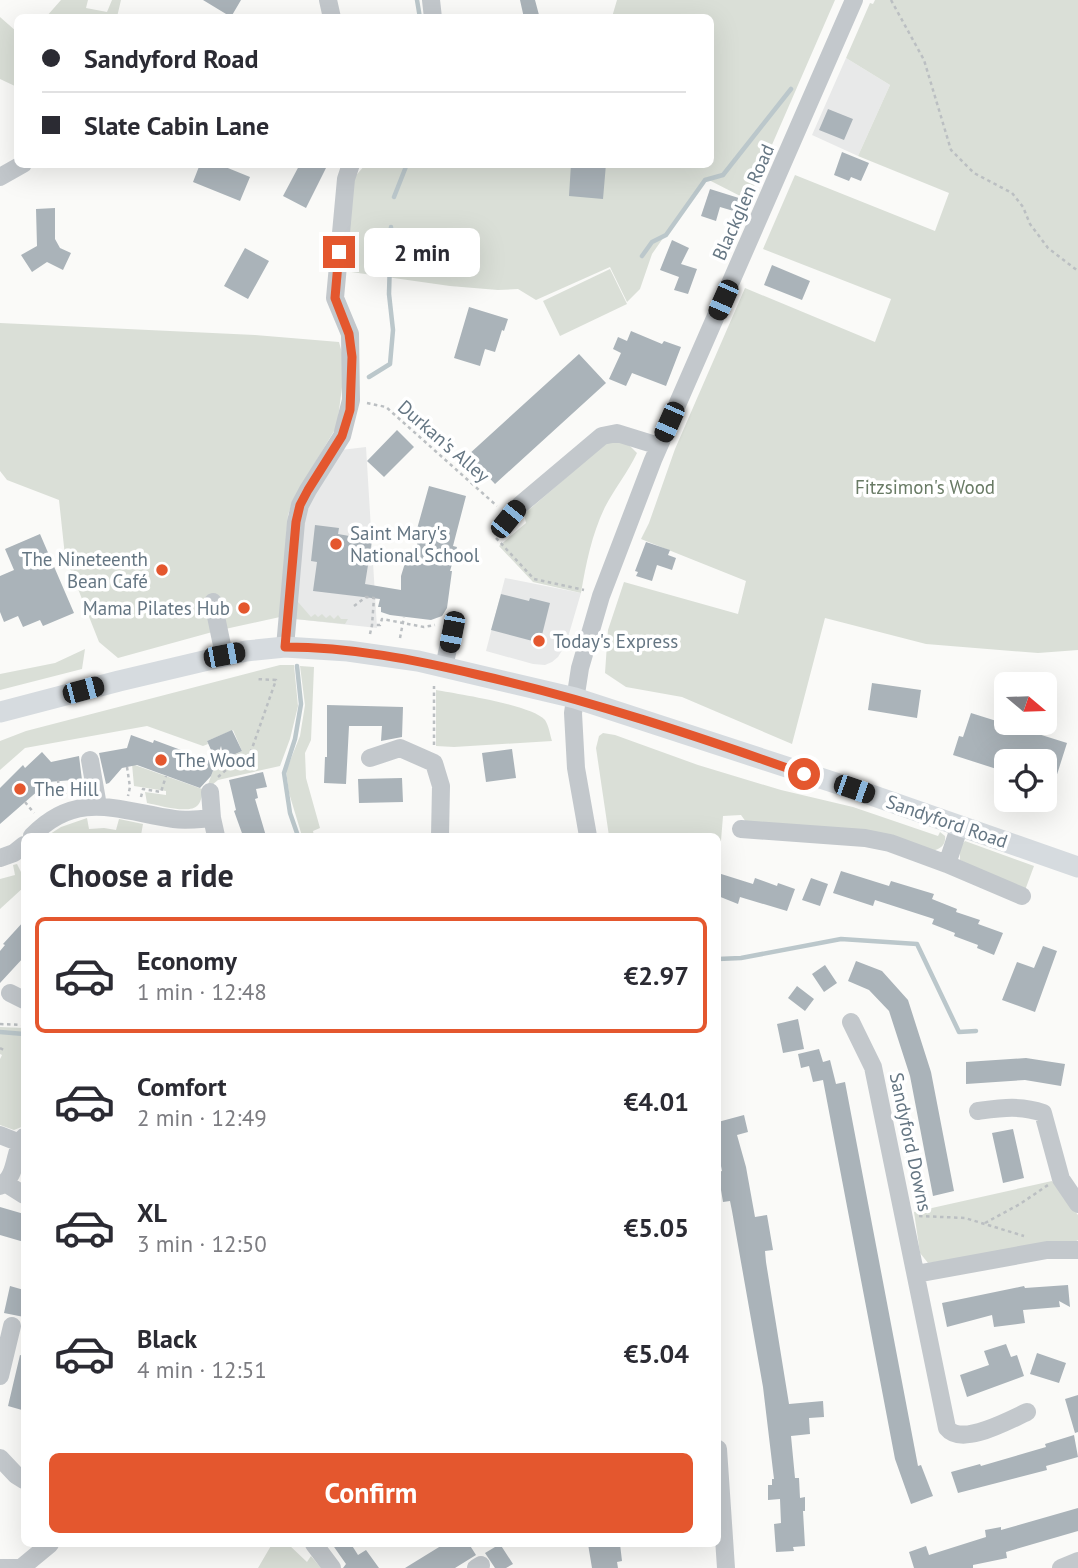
<!DOCTYPE html>
<html lang="en">
<head>
<meta charset="utf-8">
<style>
  :root { --surface:#fff; --page:#f7f7f7; --text:#2b2b33; --muted:#7c7c81; --line:#e1e1e2; --accent:#e4572e }
  body { margin:0; font-family:"PT Sans",sans-serif; background:var(--page); color:var(--text); height:100vh; display:flex; flex-direction:column; font-size:26px; white-space:nowrap }
  * { box-sizing:border-box; margin:0 }
  p { font-size:23px; color:var(--muted) }
  .icon { flex:none; width:38px; height:38px; fill:none; stroke:currentColor; stroke-width:2; stroke-linecap:round; stroke-linejoin:round }
  .map { position:relative; flex:1; overflow:hidden }
  .sheet { position:absolute; left:21px; top:833px; width:700px; height:714px; display:flex; flex-direction:column; background:var(--surface); border-radius:10px; box-shadow:0 7px 28px #0002 }
  .sheet>* { flex:none }
  .top-card { position:absolute; left:14px; top:14px; width:700px; height:154px; border-radius:10px; box-shadow:0 7px 28px #0002; display:grid; align-content:center; height:154px; padding:0 28px; background:var(--surface) }
  .needle { width:46px; rotate:109deg }
  .fabs { position:absolute; left:994px; top:672px; display:grid; gap:14px }
  .fabs a { display:grid; place-items:center; width:63px; height:63px; border-radius:10px; background:var(--surface); box-shadow:0 7px 28px #0002; font-size:35px }
  .end { position:absolute; width:32px; height:32px; margin:-16px; border:9px solid #e4572e; background:#fff; box-shadow:0 0 0 4px #fff }
  .from { border-radius:50% }
  .bubble { position:absolute; height:49px; border-radius:10px; background:var(--surface); box-shadow:0 7px 28px #0002; font-size:23px; font-weight:600; line-height:49px; text-align:center }
  .car { position:absolute; width:21px; height:42px; margin:-21px -10px; border-radius:9px; box-shadow:0 0 5px 2px #0007; background:linear-gradient(#222 24%,#8ab4d8 0 40%,#222 0 76%,#8ab4d8 0 86%,#222 0) }
  .top-card b { display:flex; align-items:center; gap:24px; height:66px; font-size:26px }
  .top-card b+b { border-top:2px solid var(--line) }
  .top-card i { width:18px; height:18px; background:var(--text) }
  ul { padding:0; list-style:none }
  li { display:flex; align-items:center; gap:21px; height:116px; margin:0 14px 10px; padding:0 14px; border:4px solid transparent; border-radius:10px }
  li div { flex:1 }
  li b { display:block; font-size:26px }
  li em { font-style:normal; font-weight:600 }
  li.active { border-color:var(--accent) }
  li>.icon { width:63px; height:63px; stroke-width:1.5 }
  h2 { padding:0 28px; font-size:32px; line-height:84px }
  .action { display:flex; gap:14px; margin-top:auto; padding:14px 28px }
  .action a { flex:1; height:80px; border-radius:10px; background:var(--accent); color:#fff; font-size:28px; font-weight:600; line-height:80px; text-align:center }
  .map>svg:first-child { display:block }
  .built { fill:#e8e9e9 }
  .green { fill:#dadfd7 }
  .lines { fill:none; stroke-linecap:round; stroke-linejoin:round }
  .stream { stroke:#bbc7cb; stroke-width:4.5 }
  .building { fill:#aab3b9 }
  .path { stroke:#bbbfc2; stroke-width:2.5; stroke-dasharray:3.5 3.5; stroke-linecap:butt }
  .minor { stroke:#c3c8cc; stroke-width:18 }
  .major { stroke:#d6dbdf; stroke-width:21 }
  .route { stroke:#e4572e; stroke-width:9 }
  .poi-dot { fill:#e4572e; stroke:#fff; stroke-width:2.5 }
  .labels { text-anchor:middle; stroke-width:7; stroke-linejoin:round; paint-order:stroke }
  .street-label { font-size:19px; fill:#657683; stroke:#fff }
  .park-label { font-size:19px; fill:#687a64; stroke:#fff }
  .poi-label { font-size:19px; fill:#657683; stroke:#fff; text-anchor:start }
</style>
</head>
<body>
<div class="map">
<svg width="1078" height="1568" viewBox="0 0 1078 1568">
  <rect width="100%" height="100%" fill="#fafaf8"/>
  <!-- built -->
  <path class="built" d="M846,58L890,85L858,156L812,135Z
    M366,447L377,628L295,619L304,513L341,450Z
    M505,578L581,593L566,644L558,657L552,662L545,665L533,664L486,651Z"/>
  <!-- green -->
  <path class="green" d="M61,0H88L86,8L107,12L112,0H121L117,17H46Z
    M617,0H835L748,200L705,178L652,254L640,289L627,302L610,267L536,300L518,289L498,290L450,286L344,271L352,180L365,165L710,164V18L612,17Z
    M875,0H1078V650L1038,653L926,644L825,618L792,744L682,697L626,687L605,673L608,630L624,582L738,614L746,581L641,539L649,523L675,449L745,288L875,342L891,299L763,249L795,175L935,231L949,193L858,156L890,85L846,58L870,3L873,4Z
    M0,17L17,32V87L0,79Z
    M610,269L627,304L560,336L543,301Z
    M0,323L255,335L339,342L345,364L337,426L293,500L288,515L280,617L216,631L118,658L99,642L65,556L59,500L7,480L0,471Z
    M611,441L628,444L637,453C628,472 615,488 605,507C592,534 586,563 581,593L533,582L499,546L526,523L524,514L606,443Z
    M298,602L311,617L315,614L318,617L322,614L326,618L330,615L334,619L338,615L341,619H348L345,624L295,619Z
    M85,649L82,669L0,690V674L55,663Z
    M280,665H294L298,706L290,739L280,766L218,780L206,790L214,768L217,770L224,761L223,760L242,751L233,730L207,741L208,744L203,746L147,726L25,748L0,770V741L26,731Z
    M300,666L314,667L311,740L305,753L306,778L320,828L313,831L314,836H302L289,793L286,771L300,736L305,705Z
    M436,690C458,694 532,705 545,720C549,726 550,735 552,741L454,747L436,746Z
    M603,733L615,735L698,765L781,790L853,807L938,836L940,832L945,836C946,845 941,848 933,851L746,822L741,815L723,816L721,841L718,840V836H609L596,748L599,736Z
    M132,764L205,790C201,794 202,801 198,805C190,815 158,805 147,803L145,792L166,795V791L134,786Z
    M87,818L89,829L104,828L116,830L119,819L143,824L141,835L147,836H47L61,827Z
    M965,841L1034,866L1024,893L960,860V846Z
    M17,864L21,872L24,871V887L0,909V879L15,875L13,865Z
    M0,1027L24,1028V1126L14,1130L0,1125V1059L2,1055L0,1054Z
    M1052,1181L1078,1215V1240L1075,1242L928,1263L920,1253L914,1212Z
    M272,1544H288L307,1562L311,1556L321,1568H258Z"/>
  <g class="lines">
    <!-- stream -->
    <path class="stream" d="M417,0L420,18
      M394,197L407,164
      M642,256L652,242L666,235L705,180L723,175L791,89
      M369,377L390,364L393,330L389,294L391,227
      M297,666L301,704L295,739L284,773L290,813L298,836
      M718,959L741,958L841,939L917,944L959,1032L976,1031
      M0,1032L24,1034"/>
  </g>
  <!-- building -->
  <path class="building" d="M203,0H241L231,17Z
    M520,0H535L539,15L524,18Z
    M828,109L853,119L844,140L819,130Z
    M842,152L869,163L861,181L851,177L849,181L834,175Z
    M200,164H218L250,177L240,201L193,182Z
    M300,164H328L306,208L283,196Z
    M571,164H606L603,199L569,196Z
    M710,189L742,199L737,212L720,207L716,221L701,216Z
    M55,208V239L60,248L71,253L63,270L47,262L32,272L21,255L37,246L36,209Z
    M672,240L689,248L681,264L697,269L688,294L674,290L679,277L660,270Z
    M245,248L269,261L248,299L224,286Z
    M772,265L810,281L802,300L764,285Z
    M469,307L508,319L504,331L502,330L495,352L485,349L480,366L454,358Z
    M631,331L662,344L664,341L681,347L666,386L632,373L626,386L609,379L621,353L613,349L618,337L627,341Z
    M579,354L606,383L495,484L468,455Z
    M397,430L414,447L384,477L367,461Z
    M429,486L466,496L453,546L457,547L450,571H452L447,608L442,616L431,620L390,615L381,612V607H378L380,599L313,591L317,562L311,561L315,525L339,528L338,534L372,540L365,584L401,590V576L405,563L412,564L421,530L417,529Z
    M40,534L74,613L43,626L40,620L23,627L18,616L4,622L0,612V576L14,570L5,549Z
    M646,542L670,550L668,555L676,558L672,570L657,565L652,581L636,576L638,572L635,571Z
    M501,594L529,601L530,598L550,603L540,643L491,630Z
    M872,683L921,690L917,718L868,710Z
    M327,705L403,707L402,737L381,741L382,726H349L346,784L324,783L325,757H327Z
    M971,713L1067,743L1047,806H1045V761H1006V772L953,755L959,736L963,737Z
    M232,730L242,751L224,759L221,746L216,761L207,741Z
    M131,735L153,743L154,740L216,763L211,776L200,788L137,765L122,768L109,783L106,784L99,753L127,748Z
    M512,749L516,778L486,782L482,753Z
    M42,752L51,762L79,756L83,788L75,790L73,780L48,782L0,824V788L23,765L25,768Z
    M263,772L267,787L256,789L258,798L255,799L266,836H243L234,811L236,810L229,780Z
    M402,778L403,802L359,803L358,779Z
    M841,871L889,886L891,881L934,894L932,899L957,909L956,912L980,920L978,924L1003,933L994,955L977,948L978,945L954,936L955,933L932,924L934,919L875,900L873,906L833,893Z
    M718,873L753,884L755,878L777,886L778,883L795,889L787,911L740,897L738,904L718,896Z
    M811,878L828,884L820,906L802,900Z
    M24,921V957L0,983V951L5,945L3,944Z
    M1043,946L1057,951L1035,1012L1002,1000L1017,962L1034,968Z
    M856,961L882,971L908,1000L931,1072L954,1191L933,1196L910,1076L889,1011L869,990L848,981Z
    M825,965L837,983L824,992L812,974Z
    M797,986L814,999L805,1011L788,998Z
    M798,1019L804,1049L783,1053L777,1024Z
    M819,1049L823,1062L830,1060L836,1084L845,1082L918,1466L921,1465L933,1496L911,1504L895,1459L823,1080L813,1082L809,1066L801,1068L798,1054Z
    M1026,1058L1065,1064L1061,1086L1025,1080L966,1084V1062Z
    M744,1115L748,1132L737,1135L746,1167L755,1217L767,1215L773,1250L765,1251L766,1262L789,1404L823,1401L824,1417L809,1418L810,1434L791,1436L795,1478H799L800,1498L805,1497V1511H803L805,1546L793,1547L794,1551L776,1552L774,1524L781,1523L780,1499L768,1500V1485H772V1479H774L763,1387L732,1211L730,1201L723,1202L718,1172L722,1171L718,1151V1122Z
    M1013,1129L1024,1178L1003,1183L992,1133Z
    M0,1207L24,1214V1242L0,1235Z
    M1068,1285L1070,1307L1059,1301L1060,1307L1023,1310L1025,1323L994,1327L992,1315L947,1327L942,1303L1024,1286L1025,1288Z
    M10,1286L24,1290V1317L4,1313Z
    M1006,1344L1011,1357L1017,1355L1024,1376L967,1397L960,1375L989,1365L984,1351Z
    M1037,1353L1066,1363L1059,1383L1030,1374Z
    M20,1355L24,1356V1400L22,1410L8,1406Z
    M1078,1395V1432L1075,1433L1065,1399Z
    M1074,1435L1078,1457L1046,1466L1047,1470L958,1493L951,1472L980,1464L981,1466L1046,1447L1045,1444Z
    M1078,1508V1531L1006,1552L1007,1558L973,1565V1568H914L909,1552L926,1546L929,1555L986,1537L985,1530L1001,1527V1530Z
    M332,1544H351L358,1555L366,1550L379,1568H343L346,1564Z
    M444,1544H469L476,1555L455,1568H405Z
    M500,1544L513,1564L506,1568H495L485,1553Z
    M588,1544H620L622,1561L617,1562L618,1568H592Z"/>
  <g class="lines">
    <!-- path -->
    <path class="path" d="M891,0L924,60L951,150L974,173L1012,193L1023,207L1030,224L1048,248L1078,271
      M367,403L386,407L497,506
      M496,538L534,579L584,590
      M354,606L366,597L374,598L372,625
      M370,634L372,625H380L382,619L424,627L435,625
      M400,638L404,617
      M434,745V686
      M127,767L130,787L128,796
      M218,777L234,763L249,757L276,680L256,679
      M58,780L59,787L66,794
      M141,797L143,789L161,792L166,776
      M25,802L34,813
      M0,1024L24,1025
      M0,1048L6,1051
      M919,1216L965,1218L1024,1236
      M985,1223L1020,1204L1048,1185"/>
    <!-- minor -->
    <path class="minor" d="M328,0L332,18
      M431,0L433,18
      M0,177L23,164
      M505,524L519,506L602,436L617,433L659,446
      M213,602L224,655
      M285,647L296,522L300,505L308,490L342,436L351,400L350,334L335,298L346,179L351,164
      M444,667L453,625
      M370,758L400,748L434,763L441,786L440,836
      M90,760L98,806
      M210,792L212,818
      M741,829L865,838L890,843L947,864L1022,896
      M32,836C77,789 119,811 174,819C186,821 199,819 212,818L216,836
      M588,836L576,768L573,713L580,668L601,596L653,460L854,0
      M0,858L14,853L24,845
      M947,864L960,825
      M10,993L24,1000
      M851,1022L873,1067L947,1428C962,1447 1009,1420 1027,1412
      M978,1111C1001,1108 1021,1105 1043,1113L1061,1179L1078,1204
      M0,1135L20,1143
      M5,1183L24,1195
      M0,1186C18,1176 13,1152 24,1137
      M916,1274L1047,1250H1078
      M0,1376L12,1326
      M718,1449L726,1568
      M0,1458L16,1475L24,1480
      M314,1544L332,1568
      M0,1568H21L50,1544
      M476,1568L481,1565
      M1061,1568L1078,1561"/>
    <!-- major -->
    <path class="major" d="M0,712L119,681L246,651L285,647L348,651L418,661L575,698L854,789L1078,867"/>
  </g>
  <g class="lines">
    <!-- route -->
    <path class="route" d="M339,252L335,298L349,334L352,357L350,410L342,436L308,490L300,505L296,522L285,647C351,647 416,660 479,675C590,700 697,736 804,774"/>
  </g>
  <!-- markers -->
  <g class="poi-dot">
    <circle cx="336" cy="544" r="7"/>
    <circle cx="162" cy="570" r="7"/>
    <circle cx="244" cy="608" r="7"/>
    <circle cx="539" cy="641" r="7"/>
    <circle cx="161" cy="760" r="7"/>
    <circle cx="20" cy="789" r="7"/>
  </g>
  <g class="labels">
    <!-- street labels -->
    <g class="street-label">
      <text transform="translate(743 202) rotate(-66)" y="7">Blackglen Road</text>
      <text transform="translate(444 441) rotate(41)" y="7">Durkan's Alley</text>
      <text transform="translate(947 821) rotate(19)" y="7">Sandyford Road</text>
      <text transform="translate(911 1142) rotate(78)" y="7">Sandyford Downs</text>
    </g>
    <!-- park labels -->
    <g class="park-label">
      <text x="925" y="494">Fitzsimon's Wood</text>
    </g>
    <!-- poi labels -->
    <g class="poi-label">
      <text x="350" y="540">Saint Mary's<tspan x="350" dy="22">National School</tspan></text>
      <text x="148" y="566" text-anchor="end">The Nineteenth<tspan x="148" dy="22">Bean Café</tspan></text>
      <text x="230" y="615" text-anchor="end">Mama Pilates Hub</text>
      <text x="553" y="648">Today's Express</text>
      <text x="175" y="767">The Wood</text>
      <text x="34" y="796">The Hill</text>
    </g>
  </g>
</svg>
<div class="fabs">
<a><svg class="needle" viewBox="-14 -14 28 28"><path d="M0-13l5 13h-10z" fill="#e53935"/><path d="M0 13l5-13h-10z" fill="#7c7c81"/></svg></a>
<a><svg class="icon" aria-label="locate" viewBox="0 0 24 24"><circle cx="12" cy="12" r="6"/><path d="M12 2v4M12 18v4M2 12h4M18 12h4"/></svg></a>
</div>
<i class="end from" style="left:804px;top:774px"></i>
<i class="end" style="left:339px;top:252px"></i>
<div class="bubble" style="left:364px;top:228px;width:116px">2 min</div>
<i class="car" style="left:723px;top:300px;rotate:204deg"></i>
<i class="car" style="left:669px;top:422px;rotate:204deg"></i>
<i class="car" style="left:508px;top:519px;rotate:39deg"></i>
<i class="car" style="left:452px;top:632px;rotate:191deg"></i>
<i class="car" style="left:224px;top:655px;rotate:79deg"></i>
<i class="car" style="left:83px;top:690px;rotate:75deg"></i>
<i class="car" style="left:854px;top:789px;rotate:109deg"></i>
<div class="top-card">
<b><i class="from"></i>Sandyford Road</b>
<b><i></i>Slate Cabin Lane</b>
</div>
<section class="sheet">
<h2>Choose a ride</h2>
<ul>
<li class="active"><svg class="icon" aria-label="car" viewBox="0 0 24 24"><path d="M5 17H2v-5l4-1 3-4h7l3 4 3 1v5h-3M9 17h6M6 11h13"/><circle cx="7" cy="17" r="2"/><circle cx="17" cy="17" r="2"/></svg><div><b>Economy</b><p>1 min · 12:48</p></div><em>€2.97</em></li>
<li><svg class="icon" aria-label="car" viewBox="0 0 24 24"><path d="M5 17H2v-5l4-1 3-4h7l3 4 3 1v5h-3M9 17h6M6 11h13"/><circle cx="7" cy="17" r="2"/><circle cx="17" cy="17" r="2"/></svg><div><b>Comfort</b><p>2 min · 12:49</p></div><em>€4.01</em></li>
<li><svg class="icon" aria-label="car" viewBox="0 0 24 24"><path d="M5 17H2v-5l4-1 3-4h7l3 4 3 1v5h-3M9 17h6M6 11h13"/><circle cx="7" cy="17" r="2"/><circle cx="17" cy="17" r="2"/></svg><div><b>XL</b><p>3 min · 12:50</p></div><em>€5.05</em></li>
<li><svg class="icon" aria-label="car" viewBox="0 0 24 24"><path d="M5 17H2v-5l4-1 3-4h7l3 4 3 1v5h-3M9 17h6M6 11h13"/><circle cx="7" cy="17" r="2"/><circle cx="17" cy="17" r="2"/></svg><div><b>Black</b><p>4 min · 12:51</p></div><em>€5.04</em></li>
</ul>
<div class="action"><a>Confirm</a></div>
</section>
</div>
</body>
</html>
